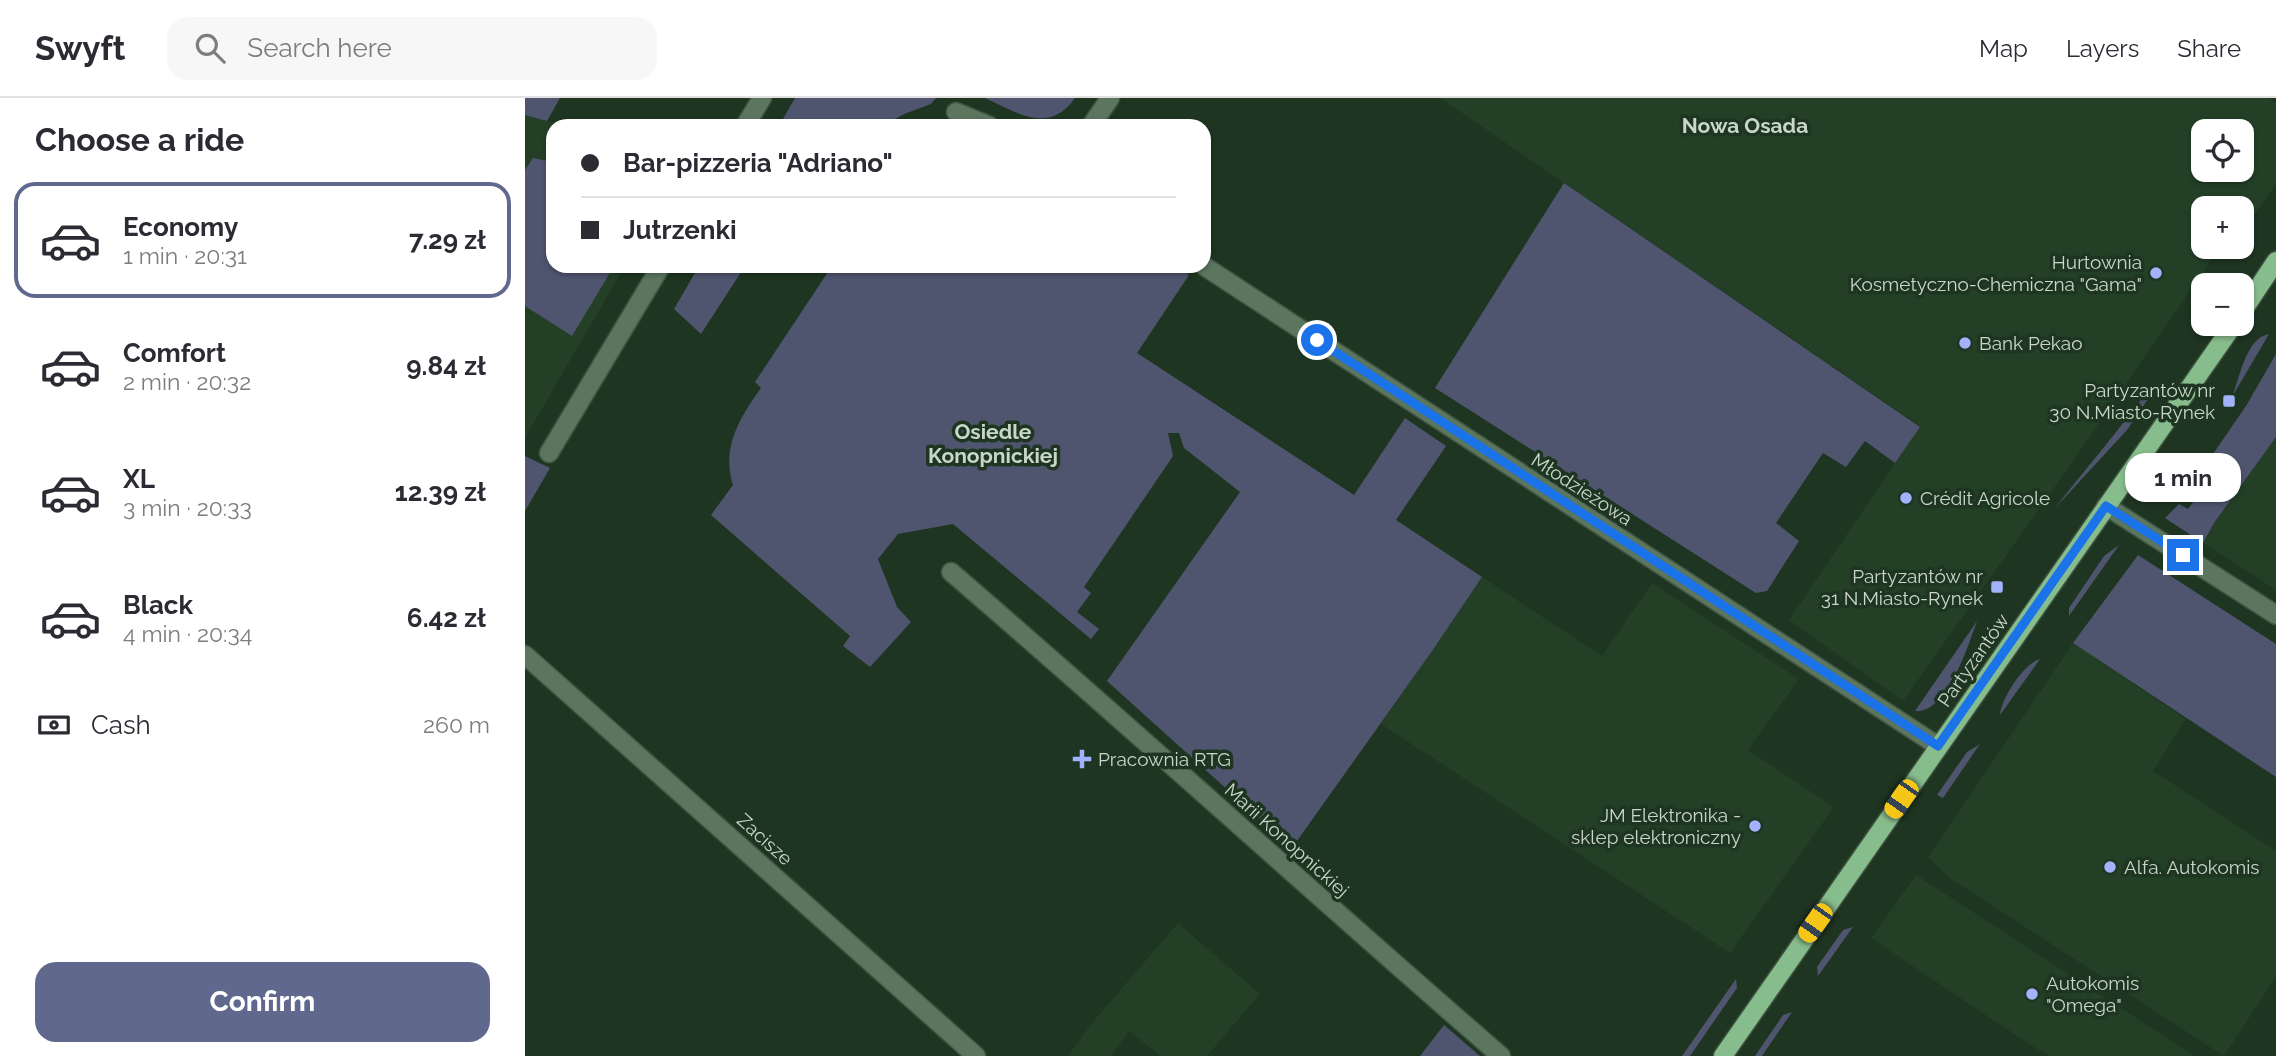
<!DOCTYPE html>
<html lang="en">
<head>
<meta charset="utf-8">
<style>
  :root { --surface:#fff; --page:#f7f7f7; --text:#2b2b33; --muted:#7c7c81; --line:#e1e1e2; --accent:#61688e }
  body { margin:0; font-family:Raleway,sans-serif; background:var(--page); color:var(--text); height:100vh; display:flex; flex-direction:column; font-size:26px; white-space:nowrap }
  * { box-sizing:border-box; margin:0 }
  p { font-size:23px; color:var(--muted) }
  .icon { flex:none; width:38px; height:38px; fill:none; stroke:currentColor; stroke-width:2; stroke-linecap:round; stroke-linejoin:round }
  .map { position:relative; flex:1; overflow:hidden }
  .sheet { display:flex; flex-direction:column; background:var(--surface); width:525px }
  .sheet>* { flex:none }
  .hud { position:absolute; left:21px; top:21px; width:665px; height:154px; border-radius:21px; box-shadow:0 2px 5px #0004; display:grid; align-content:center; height:154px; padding:0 35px; background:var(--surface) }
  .controls { position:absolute; left:1666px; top:21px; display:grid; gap:14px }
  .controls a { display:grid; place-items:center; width:63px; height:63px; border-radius:14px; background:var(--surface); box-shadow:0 2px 5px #0004; font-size:35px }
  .end { position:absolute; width:32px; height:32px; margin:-16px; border:9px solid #1a73e8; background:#fff; box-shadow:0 0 0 4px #fff }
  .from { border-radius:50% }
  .bubble { position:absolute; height:49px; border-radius:21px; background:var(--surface); box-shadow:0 2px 5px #0004; font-size:23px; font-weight:700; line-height:49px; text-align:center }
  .car { position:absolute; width:21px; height:42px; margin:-21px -10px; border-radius:9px; box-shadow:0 0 5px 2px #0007; background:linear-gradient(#f5c518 24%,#345 0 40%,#f5c518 0 76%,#345 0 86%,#f5c518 0) }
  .hud b { display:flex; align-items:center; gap:24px; height:66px; font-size:26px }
  .hud b+b { border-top:2px solid var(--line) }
  .hud i { width:18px; height:18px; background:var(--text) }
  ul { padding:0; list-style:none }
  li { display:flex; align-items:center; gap:21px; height:116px; margin:0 14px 10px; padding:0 21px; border:4px solid transparent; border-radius:21px }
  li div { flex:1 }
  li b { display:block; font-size:26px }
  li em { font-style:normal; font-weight:700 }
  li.active { border-color:var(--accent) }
  li>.icon { width:63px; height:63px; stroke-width:1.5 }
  h2 { padding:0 35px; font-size:32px; line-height:84px }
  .pay { display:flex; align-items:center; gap:18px; height:77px; padding:0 35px; font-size:26px }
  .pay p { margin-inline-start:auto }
  .primary-button { display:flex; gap:14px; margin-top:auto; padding:14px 35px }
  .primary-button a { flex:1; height:80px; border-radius:21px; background:var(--accent); color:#fff; font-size:28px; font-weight:700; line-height:80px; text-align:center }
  header { display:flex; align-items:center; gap:42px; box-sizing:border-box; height:98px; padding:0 35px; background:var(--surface); border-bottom:2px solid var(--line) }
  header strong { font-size:33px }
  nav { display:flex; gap:38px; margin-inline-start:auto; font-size:24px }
  .search { width:490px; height:63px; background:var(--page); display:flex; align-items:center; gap:18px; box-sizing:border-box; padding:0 24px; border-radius:21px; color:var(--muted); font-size:26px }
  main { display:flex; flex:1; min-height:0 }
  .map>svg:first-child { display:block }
  .built { fill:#233f26; fill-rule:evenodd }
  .green { fill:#50556f }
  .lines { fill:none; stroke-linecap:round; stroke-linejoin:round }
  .minor-casing { stroke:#3d523f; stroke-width:21 }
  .major-casing { stroke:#3d523f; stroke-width:21 }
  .minor { stroke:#5c755e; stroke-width:18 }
  .major { stroke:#87bc8c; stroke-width:18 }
  .route { stroke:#1a73e8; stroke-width:9 }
  .poi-dot { fill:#a3b2fd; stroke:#1e3521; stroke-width:2.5 }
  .labels { text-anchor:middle; stroke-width:7; stroke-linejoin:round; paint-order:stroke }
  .poi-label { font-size:19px; fill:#c9d6c9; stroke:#1e3521; text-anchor:start }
  .street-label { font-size:19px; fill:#c9d6c9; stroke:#1e3521 }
  .neighbourhood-label { font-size:21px; font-weight:bold; fill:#c9d6c9; stroke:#1e3521 }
</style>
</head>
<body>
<header>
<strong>Swyft</strong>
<div class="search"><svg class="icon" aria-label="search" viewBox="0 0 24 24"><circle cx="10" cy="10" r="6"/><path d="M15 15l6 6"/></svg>Search here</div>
<nav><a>Map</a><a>Layers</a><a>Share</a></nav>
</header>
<main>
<section class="sheet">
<h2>Choose a ride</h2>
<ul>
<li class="active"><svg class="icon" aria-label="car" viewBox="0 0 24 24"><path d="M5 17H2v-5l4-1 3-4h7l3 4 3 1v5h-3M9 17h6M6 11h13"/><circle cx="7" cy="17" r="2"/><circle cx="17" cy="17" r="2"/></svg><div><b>Economy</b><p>1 min · 20:31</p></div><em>7.29 zł</em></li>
<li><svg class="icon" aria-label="car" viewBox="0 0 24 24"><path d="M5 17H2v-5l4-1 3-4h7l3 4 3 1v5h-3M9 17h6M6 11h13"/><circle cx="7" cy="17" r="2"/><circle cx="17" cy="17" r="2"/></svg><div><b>Comfort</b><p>2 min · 20:32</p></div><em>9.84 zł</em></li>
<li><svg class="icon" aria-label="car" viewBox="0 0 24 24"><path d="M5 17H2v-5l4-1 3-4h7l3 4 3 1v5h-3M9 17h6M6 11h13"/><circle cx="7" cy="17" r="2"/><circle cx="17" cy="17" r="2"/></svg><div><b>XL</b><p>3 min · 20:33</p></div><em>12.39 zł</em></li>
<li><svg class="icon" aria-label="car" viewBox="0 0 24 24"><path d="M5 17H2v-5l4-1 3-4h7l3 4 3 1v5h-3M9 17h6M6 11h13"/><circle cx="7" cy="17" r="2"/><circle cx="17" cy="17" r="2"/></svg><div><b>Black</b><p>4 min · 20:34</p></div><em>6.42 zł</em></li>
</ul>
<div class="pay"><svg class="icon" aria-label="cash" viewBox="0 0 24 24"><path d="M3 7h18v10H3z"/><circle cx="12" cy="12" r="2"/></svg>Cash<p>260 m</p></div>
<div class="primary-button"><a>Confirm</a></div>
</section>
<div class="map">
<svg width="1751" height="958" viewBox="0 0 1751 958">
  <rect width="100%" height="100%" fill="#1e3521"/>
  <!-- built -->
  <path class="built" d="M915,0H1744L1751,5V86L1726,122L1717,117V110H1678V149H1695L1548,363L1378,603L1264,522L1395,328ZM1678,33H1717V72H1678Z
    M0,17L43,28H28V168H100L0,340Z
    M1751,339V492L1678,445L1689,425Z
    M957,479L1077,558L1127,485L1274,581L1223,652L1309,709L1205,855L856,626Z
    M1548,545L1661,621L1628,673L1751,753V879L1699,958L1423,779L1403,759Z
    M1391,777L1670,958H1524L1501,944L1346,840Z
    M653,825L735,896L682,958H635L604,933L586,958H543L567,925Z"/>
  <!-- green -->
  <path class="green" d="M0,0H35L22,23L0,17Z
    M270,0H411L406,6L379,16L358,28H254Z
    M460,0H550C524,37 493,15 460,0Z
    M8,60L28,64V168H89L47,238L0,208V72Z
    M1039,85L1395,329L1370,365L1340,343L1321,369L1298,355L1251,425L1274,443L1242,493L1231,495L910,290Z
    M174,168H220L176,236L149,211Z
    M307,168H652L664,177L612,255L829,397L880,320L921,348L871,422L957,479L907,553L767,750L582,583L715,394L659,350L654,335H643L648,358L559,489L566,495L552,514L574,531L566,541L428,426L373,436L353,461L372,509L386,524L345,569L318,548L325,538L186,417L208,387C196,350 215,319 236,290L230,284Z
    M1744,236L1707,299C1715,279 1721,240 1744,236Z
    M1751,256V339L1689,425L1678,445L1640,420L1654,406L1663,411L1679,389L1670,382L1721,308Z
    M1626,288L1623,301L1602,332L1530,410C1562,369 1596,330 1626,288Z
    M0,358L25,370L0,413Z
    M1594,447L1544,518V510L1579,458Z
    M1613,457L1751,546V679L1548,545Z
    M1452,523C1443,548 1422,616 1390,613Z
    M1515,561L1475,617C1476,601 1499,565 1515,561Z
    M1455,646L1418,700L1412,697L1442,654Z
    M1328,829L1293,878L1292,869L1318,832Z
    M1211,881L1212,890L1165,958H1157Z
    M1267,914L1237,958H1230L1258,917Z
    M919,927L955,958H895Z"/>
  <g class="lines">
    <defs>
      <path id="minor" d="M431,14L465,28
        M220,28L237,0
        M566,28L585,0
        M679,168L1413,648
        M24,355L136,168
        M1581,408L1751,517
        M426,474C611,633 791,798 976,958
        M0,557L451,958"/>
      <path id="major" d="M1717,214L1751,163
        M1198,958L1709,226"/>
    </defs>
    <!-- minor casing -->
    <use href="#minor" class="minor-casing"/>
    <!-- major casing -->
    <use href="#major" class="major-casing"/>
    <!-- minor -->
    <use href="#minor" class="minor"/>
    <!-- major -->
    <use href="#major" class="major"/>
  </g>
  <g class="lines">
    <!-- route -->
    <path class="route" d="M792,242L1413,648L1581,408L1658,457"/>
  </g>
  <!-- markers -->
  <g class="poi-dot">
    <circle cx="1631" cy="175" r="7"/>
    <circle cx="1440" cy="245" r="7"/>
    <rect x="1697" y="296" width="14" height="14" rx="3.5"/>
    <circle cx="1381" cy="400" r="7"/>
    <rect x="1465" y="482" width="14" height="14" rx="3.5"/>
    <path d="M553.5 650.5h7v7h7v7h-7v7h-7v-7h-7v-7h7z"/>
    <circle cx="1230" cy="728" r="7"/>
    <circle cx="1585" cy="769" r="7"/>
    <circle cx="1507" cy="896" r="7"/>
  </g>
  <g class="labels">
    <!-- poi labels -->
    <g class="poi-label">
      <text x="1617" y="171" text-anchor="end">Hurtownia<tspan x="1617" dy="22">Kosmetyczno-Chemiczna "Gama"</tspan></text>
      <text x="1454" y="252">Bank Pekao</text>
      <text x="1690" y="299" text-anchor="end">Partyzantów nr<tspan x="1690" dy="22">30 N.Miasto-Rynek</tspan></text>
      <text x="1395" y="407">Crédit Agricole</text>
      <text x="1458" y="485" text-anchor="end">Partyzantów nr<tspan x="1458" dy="22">31 N.Miasto-Rynek</tspan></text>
      <text x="573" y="668">Pracownia RTG</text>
      <text x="1216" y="724" text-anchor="end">JM Elektronika -<tspan x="1216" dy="22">sklep elektroniczny</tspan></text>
      <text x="1599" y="776">Alfa. Autokomis</text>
      <text x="1521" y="892">Autokomis<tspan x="1521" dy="22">"Omega"</tspan></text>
    </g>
    <!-- street labels -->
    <g class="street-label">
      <text transform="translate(1057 391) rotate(33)" y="7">Młodzieżowa</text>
      <text transform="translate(1448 562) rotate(-55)" y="7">Partyzantów</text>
      <text transform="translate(240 741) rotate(42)" y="7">Zacisze</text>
      <text transform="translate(762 742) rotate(42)" y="7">Marii Konopnickiej</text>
    </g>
    <!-- neighbourhood labels -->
    <g class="neighbourhood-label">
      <text x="1220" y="35">Nowa Osada</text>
      <text x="468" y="341">Osiedle<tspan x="468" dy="24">Konopnickiej</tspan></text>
    </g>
  </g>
</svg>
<div class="controls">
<a><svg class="icon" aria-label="locate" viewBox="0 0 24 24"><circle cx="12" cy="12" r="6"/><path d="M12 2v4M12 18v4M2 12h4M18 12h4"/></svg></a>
<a>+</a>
<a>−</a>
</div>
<i class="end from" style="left:792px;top:242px"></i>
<i class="end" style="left:1658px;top:457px"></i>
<div class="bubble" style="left:1600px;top:355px;width:116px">1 min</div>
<i class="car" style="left:1376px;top:701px;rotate:215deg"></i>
<i class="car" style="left:1290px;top:825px;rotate:215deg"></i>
<div class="hud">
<b><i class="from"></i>Bar-pizzeria &quot;Adriano&quot;</b>
<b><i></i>Jutrzenki</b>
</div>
</div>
</main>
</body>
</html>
